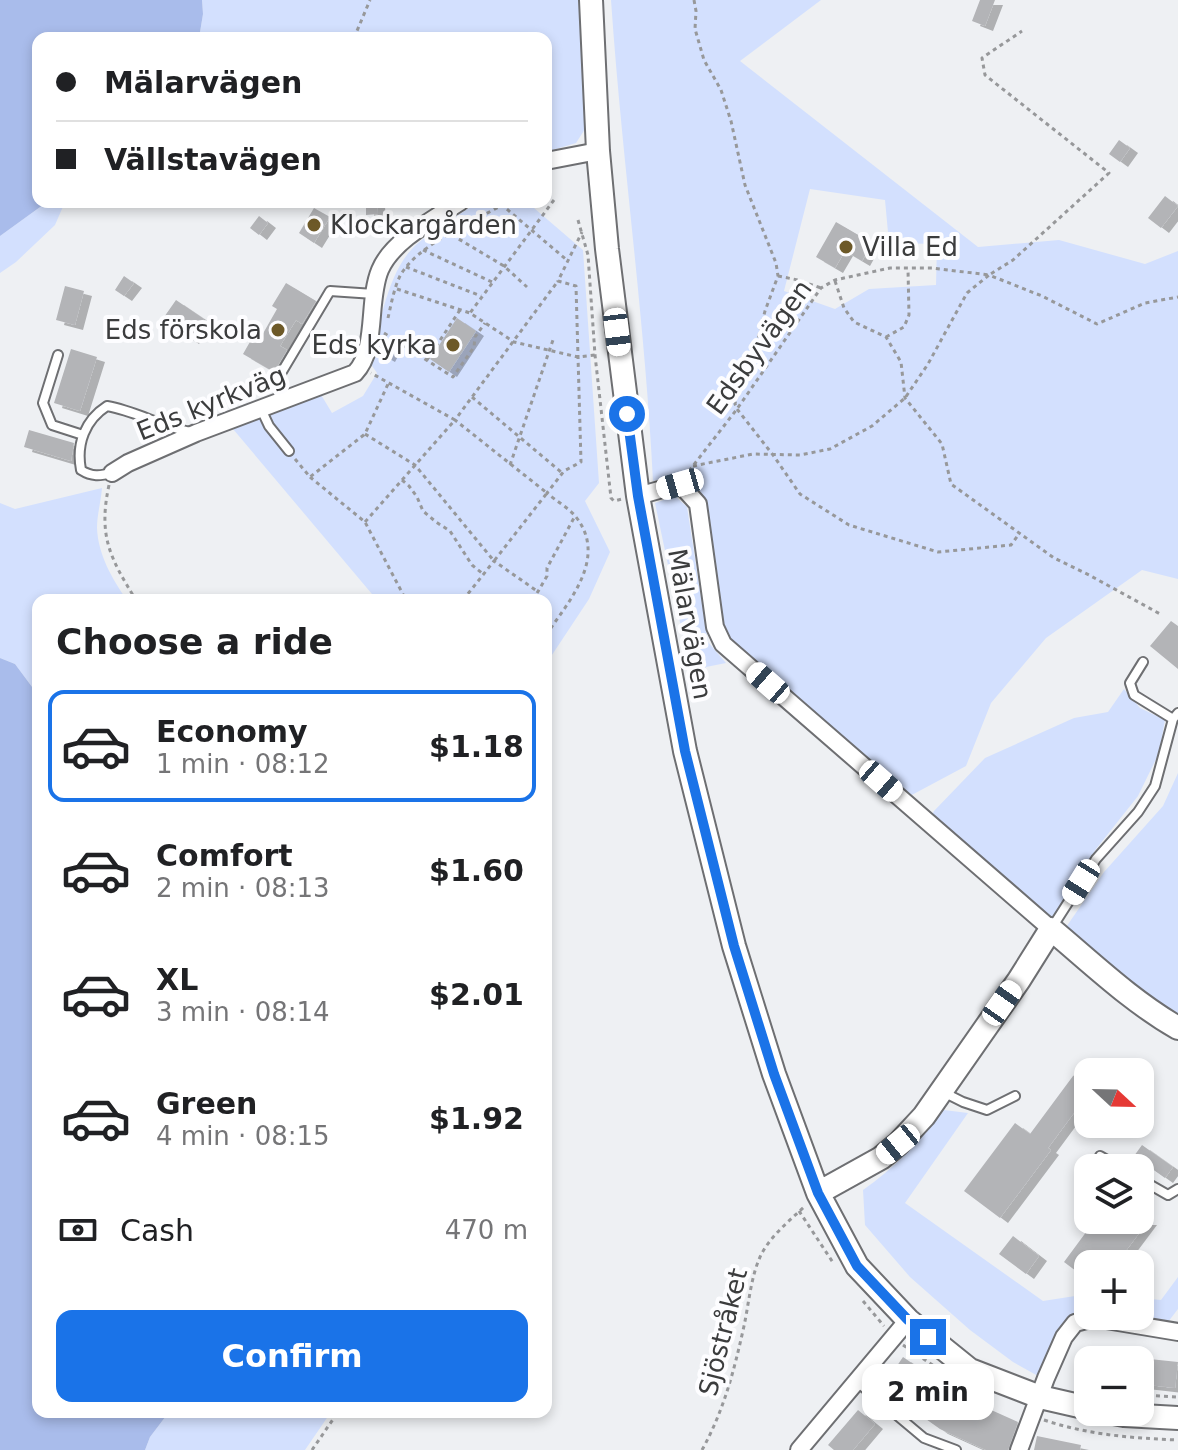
<!DOCTYPE html>
<html lang="en">
<head>
<meta charset="utf-8">
<style>
  :root { --surface:#fff; --page:#f6f6f6; --text:#202124; --muted:#757577; --line:#e0e0e0; --accent:#1a73e8 }
  body { margin:0; font-family:"DejaVu Sans",sans-serif; background:var(--page); color:var(--text); height:100vh; display:flex; flex-direction:column; font-size:30px; white-space:nowrap }
  * { box-sizing:border-box; margin:0 }
  p { font-size:26px; color:var(--muted) }
  .icon { flex:none; width:44px; height:44px; fill:none; stroke:currentColor; stroke-width:2; stroke-linecap:round; stroke-linejoin:round }
  .map { position:relative; flex:1; overflow:hidden }
  .drawer { position:absolute; left:32px; top:594px; width:520px; height:824px; display:flex; flex-direction:column; background:var(--surface); border-radius:16px; box-shadow:0 4px 12px #0003 }
  .drawer>* { flex:none }
  .hud { position:absolute; left:32px; top:32px; width:520px; height:176px; border-radius:16px; box-shadow:0 4px 12px #0003; display:grid; align-content:center; height:176px; padding:0 24px; background:var(--surface) }
  .needle { width:52px; rotate:112deg }
  .buttons { position:absolute; left:1074px; top:1058px; display:grid; gap:16px }
  .buttons a { display:grid; place-items:center; width:80px; height:80px; border-radius:16px; background:var(--surface); box-shadow:0 4px 12px #0003; font-size:40px }
  .end { position:absolute; width:36px; height:36px; margin:-18px; border:10px solid #1a73e8; background:#fff; box-shadow:0 0 0 4px #fff }
  .from { border-radius:50% }
  .bubble { position:absolute; height:56px; border-radius:16px; background:var(--surface); box-shadow:0 4px 12px #0003; font-size:26px; font-weight:600; line-height:56px; text-align:center }
  .car { position:absolute; width:24px; height:48px; margin:-24px -12px; border-radius:10px; box-shadow:0 0 6px 2px #0007; background:linear-gradient(#fff 24%,#345 0 40%,#fff 0 76%,#345 0 86%,#fff 0) }
  .hud b { display:flex; align-items:center; gap:28px; height:76px; font-size:30px }
  .hud b+b { border-top:2px solid var(--line) }
  .hud i { width:20px; height:20px; background:var(--text) }
  ul { padding:0; list-style:none }
  li { display:flex; align-items:center; gap:24px; height:112px; margin:0 16px 12px; padding:0 8px; border:4px solid transparent; border-radius:16px }
  li div { flex:1 }
  li b { display:block; font-size:30px }
  li em { font-style:normal; font-weight:600 }
  li.current { border-color:var(--accent) }
  li>.icon { width:72px; height:72px; stroke-width:1.5 }
  h2 { padding:0 24px; font-size:36px; line-height:96px }
  .pay { display:flex; align-items:center; gap:20px; height:88px; padding:0 24px; font-size:30px }
  .pay p { margin-inline-start:auto }
  .action { display:flex; gap:16px; margin-top:auto; padding:16px 24px }
  .action a { flex:1; height:92px; border-radius:16px; background:var(--accent); color:#fff; font-size:32px; font-weight:600; line-height:92px; text-align:center }
  .map>svg:first-child { display:block }
  .green { fill:#d3e0fe; fill-rule:evenodd }
  .water { fill:#a9bceb }
  .building { fill:#b3b4b7; filter:url(#shadow) }
  .lines { fill:none; stroke-linecap:round; stroke-linejoin:round }
  .lane-casing { stroke:#6e6f72; stroke-width:12 }
  .street-casing { stroke:#6e6f72; stroke-width:20 }
  .secondary-casing { stroke:#6e6f72; stroke-width:26 }
  .path { stroke:#97989a; stroke-width:3; stroke-dasharray:4 4; stroke-linecap:butt }
  .lane { stroke:#fff; stroke-width:8 }
  .street { stroke:#fff; stroke-width:16 }
  .secondary { stroke:#fff; stroke-width:22 }
  .route { stroke:#1a73e8; stroke-width:10 }
  .poi-dot { fill:#6d5928; stroke:#fdfdff; stroke-width:3 }
  .labels { text-anchor:middle; stroke-width:8; stroke-linejoin:round; paint-order:stroke }
  .poi-label { font-size:26px; fill:#3b3c3d; stroke:#fdfdff; text-anchor:start }
  .street-label { font-size:26px; fill:#3b3c3d; stroke:#fdfdff }
</style>
</head>
<body>
<div class="map">
<svg width="1178" height="1450" viewBox="0 0 1178 1450">
  <defs>
    <filter id="shadow"><feDropShadow dx="8" dy="5" stdDeviation="0" flood-color="#0004"/></filter>
  </defs>
  <rect width="100%" height="100%" fill="#eef0f3"/>
  <!-- green -->
  <path class="green" d="M202,0H579L585,129L576,143L546,152V38H199L203,14Z
    M611,0H821L740,61L978,247L1059,240L1145,264L1178,251V579L1142,570L1046,638L991,703L966,766L908,797L724,633L701,501L684,473L653,481C645,320 622,161 611,0ZM810,189L885,200L889,243L937,244L936,285L869,289L835,309L784,291Z
    M47,202H65L55,225L16,262L0,273V236Z
    M478,202H527L583,250L599,483L585,501L610,552L589,599L546,664V600H377L233,429L320,393L332,413L363,396L377,373L370,363C380,326 387,270 417,244C435,228 458,216 478,202Z
    M102,488C101,501 97,515 97,528C98,554 112,579 127,600H38V695L15,664L0,658V503L15,509Z
    M675,496L687,507L708,642L726,663L706,667L694,689L655,503Z
    M1124,689L1140,708L1165,720L1159,753L1138,796L1096,849L1063,903L1048,922L931,817L934,811L985,758L1074,718L1108,712Z
    M1178,773V1016L1062,933L1104,872L1163,806Z
    M944,1110L968,1113L905,1203L1043,1301L1088,1294V1311L1071,1317L1058,1330L1038,1376L1013,1362L970,1330L910,1277L865,1225L863,1190C895,1168 920,1140 944,1110Z
    M1178,1277V1309L1168,1322L1128,1316H1140V1298L1161,1300Z
    M169,1412H331L305,1450H145L150,1437Z"/>
  <!-- water -->
  <path class="water" d="M0,0H202L203,14L199,38H38V202H47L0,236Z
    M0,658L15,664L38,695V1412H169L150,1437L145,1450H0Z"/>
  <!-- building -->
  <path class="building" d="M980,0H995L985,26L972,21Z
    M1119,140L1130,148L1120,162L1109,154Z
    M1165,196L1178,206L1161,228L1148,218Z
    M377,202L378,214L366,215V203Z
    M314,208L330,217L314,243L299,233Z
    M259,216L268,223L259,235L250,228Z
    M836,222L872,243L862,261L845,251L835,268L816,257Z
    M124,276L134,283L124,296L115,290Z
    M286,283L316,301L302,324L296,320L280,346L287,350L274,372L243,354L255,333L261,337L277,309L272,306Z
    M65,286L84,291L75,325L56,320Z
    M176,300L204,319L191,339L162,320Z
    M457,318L476,331L449,372L430,359Z
    M382,337L394,344L387,357L378,352Z
    M71,349L97,357L80,411L54,403Z
    M29,430L74,443L71,461L24,447Z
    M1171,621L1178,626V669L1150,646Z
    M1081,1072L1088,1074V1086L1077,1098L1082,1102L1048,1148L1051,1150L1000,1218L964,1191L1015,1123L1030,1134L1073,1076Z
    M1142,1145L1173,1167L1165,1178L1134,1156Z
    M1095,1220H1149L1116,1264H1088V1280L1064,1262Z
    M1013,1236L1039,1256L1026,1274L999,1254Z
    M903,1357L960,1396L1018,1422L1008,1450H986L940,1429L882,1388Z
    M1140,1358L1178,1362L1175,1388L1140,1384Z
    M858,1410L875,1424L853,1450H834L828,1445Z
    M1037,1436L1081,1445L1080,1450H1034Z"/>
  <g class="lines">
    <defs>
      <path id="lane" d="M58,355L43,403L52,425L83,435
        M285,398L277,380L330,291L374,294
        M261,409L269,426L289,451
        M112,473C100,476 92,477 81,470C76,444 85,420 107,406C136,411 162,427 191,432
        M1143,662L1130,683L1134,695L1173,719
        M1053,926L1096,859L1138,812L1155,786L1173,719L1178,713
        M943,1092L963,1102L987,1110L1015,1096
        M1100,1156L1121,1168
        M1140,1179L1168,1195L1178,1189
        M856,1381L924,1438L956,1450"/>
      <path id="street" d="M546,161L598,151
        M112,473L128,463L196,433L355,373C378,349 367,301 380,270C392,241 434,219 460,202
        M638,496L680,484L698,504L715,627L723,644L1051,929
        M799,1450L908,1320
        M1019,1450L1046,1378L1064,1337L1075,1323L1094,1318L1178,1332"/>
      <path id="secondary" d="M591,0L598,151L607,249L638,496L685,751L734,946L774,1074L818,1193L857,1266L908,1320L970,1370L1040,1397L1088,1408
        M818,1193L881,1158L898,1144L924,1116L1019,980L1051,929C1093,964 1131,1001 1178,1028
        M1108,1412L1124,1415L1178,1418"/>
    </defs>
    <!-- lane casing -->
    <use href="#lane" class="lane-casing"/>
    <!-- street casing -->
    <use href="#street" class="street-casing"/>
    <!-- secondary casing -->
    <use href="#secondary" class="secondary-casing"/>
    <!-- path -->
    <path class="path" d="M694,0L696,11L695,29L704,60L721,90L731,121L745,185L776,263L778,276L765,311L754,355L737,395L735,404L737,409L773,455L800,494L849,525L938,552L1011,545L1019,534
      M354,38L370,0
      M554,200L470,313L514,342L578,357L595,355
      M578,220L588,255L595,355L611,498L614,501L622,499
      M452,235L504,266L527,287
      M423,250L492,282
      M406,267L481,296
      M778,276L798,280L821,288
      M835,281L844,308L854,322L886,337L901,362L905,398L942,444L951,484L1054,558L1089,575L1162,615
      M397,289L470,313
      M388,318C391,305 394,288 400,276C417,245 471,223 502,205L568,261
      M384,333L453,377L474,347L475,337L485,323
      M886,337L904,327L909,315L908,269
      M427,360L460,310
      M472,397L561,472
      M365,434L415,465L494,561L547,493L455,420L558,281
      M295,459L310,477L365,434L388,384
      M510,465L554,337
      M693,466L753,454L800,455L830,449L872,426L905,398L928,364L967,293L989,275L1042,296L1097,324L1145,303L1178,297
      M689,471L737,409L821,288L835,280L890,268H932L989,275L1013,260L1109,173L985,75L982,58L1022,31
      M310,477L365,522L406,600
      M402,480L409,486L417,497L423,511L436,522L450,531L472,565L483,574
      M109,485C98,536 110,558 136,600
      M365,522L455,420L371,373
      M463,600L494,561L537,591
      M533,600L547,576V568L575,516
      M546,635C569,601 608,558 576,517C569,508 556,501 547,493L564,471L581,462L576,286L558,281L582,232
      M799,1211L834,1264
      M863,1301L884,1326
      M903,1345L940,1370
      M1140,1395L1178,1397
      M1044,1420C1089,1435 1131,1438 1178,1440
      M312,1450L338,1412
      M702,1450C724,1410 734,1371 744,1326C749,1303 751,1274 762,1253C772,1235 789,1221 804,1207"/>
    <!-- lane -->
    <use href="#lane" class="lane"/>
    <!-- street -->
    <use href="#street" class="street"/>
    <!-- secondary -->
    <use href="#secondary" class="secondary"/>
  </g>
  <g class="lines">
    <!-- route -->
    <path class="route" d="M627,414L638,496L685,751L734,946L774,1074L818,1193L857,1266L908,1320L928,1337"/>
  </g>
  <!-- markers -->
  <g class="poi-dot">
    <circle cx="314" cy="225" r="8"/>
    <circle cx="846" cy="247" r="8"/>
    <circle cx="278" cy="330" r="8"/>
    <circle cx="453" cy="345" r="8"/>
  </g>
  <g class="labels">
    <!-- poi labels -->
    <g class="poi-label">
      <text x="330" y="234">Klockargården</text>
      <text x="862" y="256">Villa Ed</text>
      <text x="262" y="339" text-anchor="end">Eds förskola</text>
      <text x="437" y="354" text-anchor="end">Eds kyrka</text>
    </g>
    <!-- street labels -->
    <g class="street-label">
      <text transform="translate(759 347) rotate(-54)" y="9">Edsbyvägen</text>
      <text transform="translate(211 403) rotate(-22)" y="9">Eds kyrkväg</text>
      <text transform="translate(690 624) rotate(80)" y="9">Mälarvägen</text>
      <text transform="translate(723 1332) rotate(-76)" y="9">Sjöstråket</text>
    </g>
  </g>
</svg>
<div class="buttons">
<a><svg class="needle" viewBox="-14 -14 28 28"><path d="M0-13l5 13h-10z" fill="#e53935"/><path d="M0 13l5-13h-10z" fill="#757577"/></svg></a>
<a><svg class="icon" aria-label="layers" viewBox="0 0 24 24"><path d="M12 4l9 5-9 5-9-5zM3 14l9 5 9-5"/></svg></a>
<a>+</a>
<a>−</a>
</div>
<i class="end from" style="left:627px;top:414px"></i>
<i class="end" style="left:928px;top:1337px"></i>
<div class="bubble" style="left:862px;top:1364px;width:132px">2 min</div>
<i class="car" style="left:617px;top:332px;rotate:173deg"></i>
<i class="car" style="left:680px;top:484px;rotate:254deg"></i>
<i class="car" style="left:768px;top:683px;rotate:311deg"></i>
<i class="car" style="left:881px;top:781px;rotate:131deg"></i>
<i class="car" style="left:1081px;top:882px;rotate:212deg"></i>
<i class="car" style="left:1002px;top:1003px;rotate:35deg"></i>
<i class="car" style="left:898px;top:1144px;rotate:231deg"></i>
<div class="hud">
<b><i class="from"></i>Mälarvägen</b>
<b><i></i>Vällstavägen</b>
</div>
<section class="drawer">
<h2>Choose a ride</h2>
<ul>
<li class="current"><svg class="icon" aria-label="car" viewBox="0 0 24 24"><path d="M5 17H2v-5l4-1 3-4h7l3 4 3 1v5h-3M9 17h6M6 11h13"/><circle cx="7" cy="17" r="2"/><circle cx="17" cy="17" r="2"/></svg><div><b>Economy</b><p>1 min · 08:12</p></div><em>$1.18</em></li>
<li><svg class="icon" aria-label="car" viewBox="0 0 24 24"><path d="M5 17H2v-5l4-1 3-4h7l3 4 3 1v5h-3M9 17h6M6 11h13"/><circle cx="7" cy="17" r="2"/><circle cx="17" cy="17" r="2"/></svg><div><b>Comfort</b><p>2 min · 08:13</p></div><em>$1.60</em></li>
<li><svg class="icon" aria-label="car" viewBox="0 0 24 24"><path d="M5 17H2v-5l4-1 3-4h7l3 4 3 1v5h-3M9 17h6M6 11h13"/><circle cx="7" cy="17" r="2"/><circle cx="17" cy="17" r="2"/></svg><div><b>XL</b><p>3 min · 08:14</p></div><em>$2.01</em></li>
<li><svg class="icon" aria-label="car" viewBox="0 0 24 24"><path d="M5 17H2v-5l4-1 3-4h7l3 4 3 1v5h-3M9 17h6M6 11h13"/><circle cx="7" cy="17" r="2"/><circle cx="17" cy="17" r="2"/></svg><div><b>Green</b><p>4 min · 08:15</p></div><em>$1.92</em></li>
</ul>
<div class="pay"><svg class="icon" aria-label="cash" viewBox="0 0 24 24"><path d="M3 7h18v10H3z"/><circle cx="12" cy="12" r="2"/></svg>Cash<p>470 m</p></div>
<div class="action"><a>Confirm</a></div>
</section>
</div>
</body>
</html>
